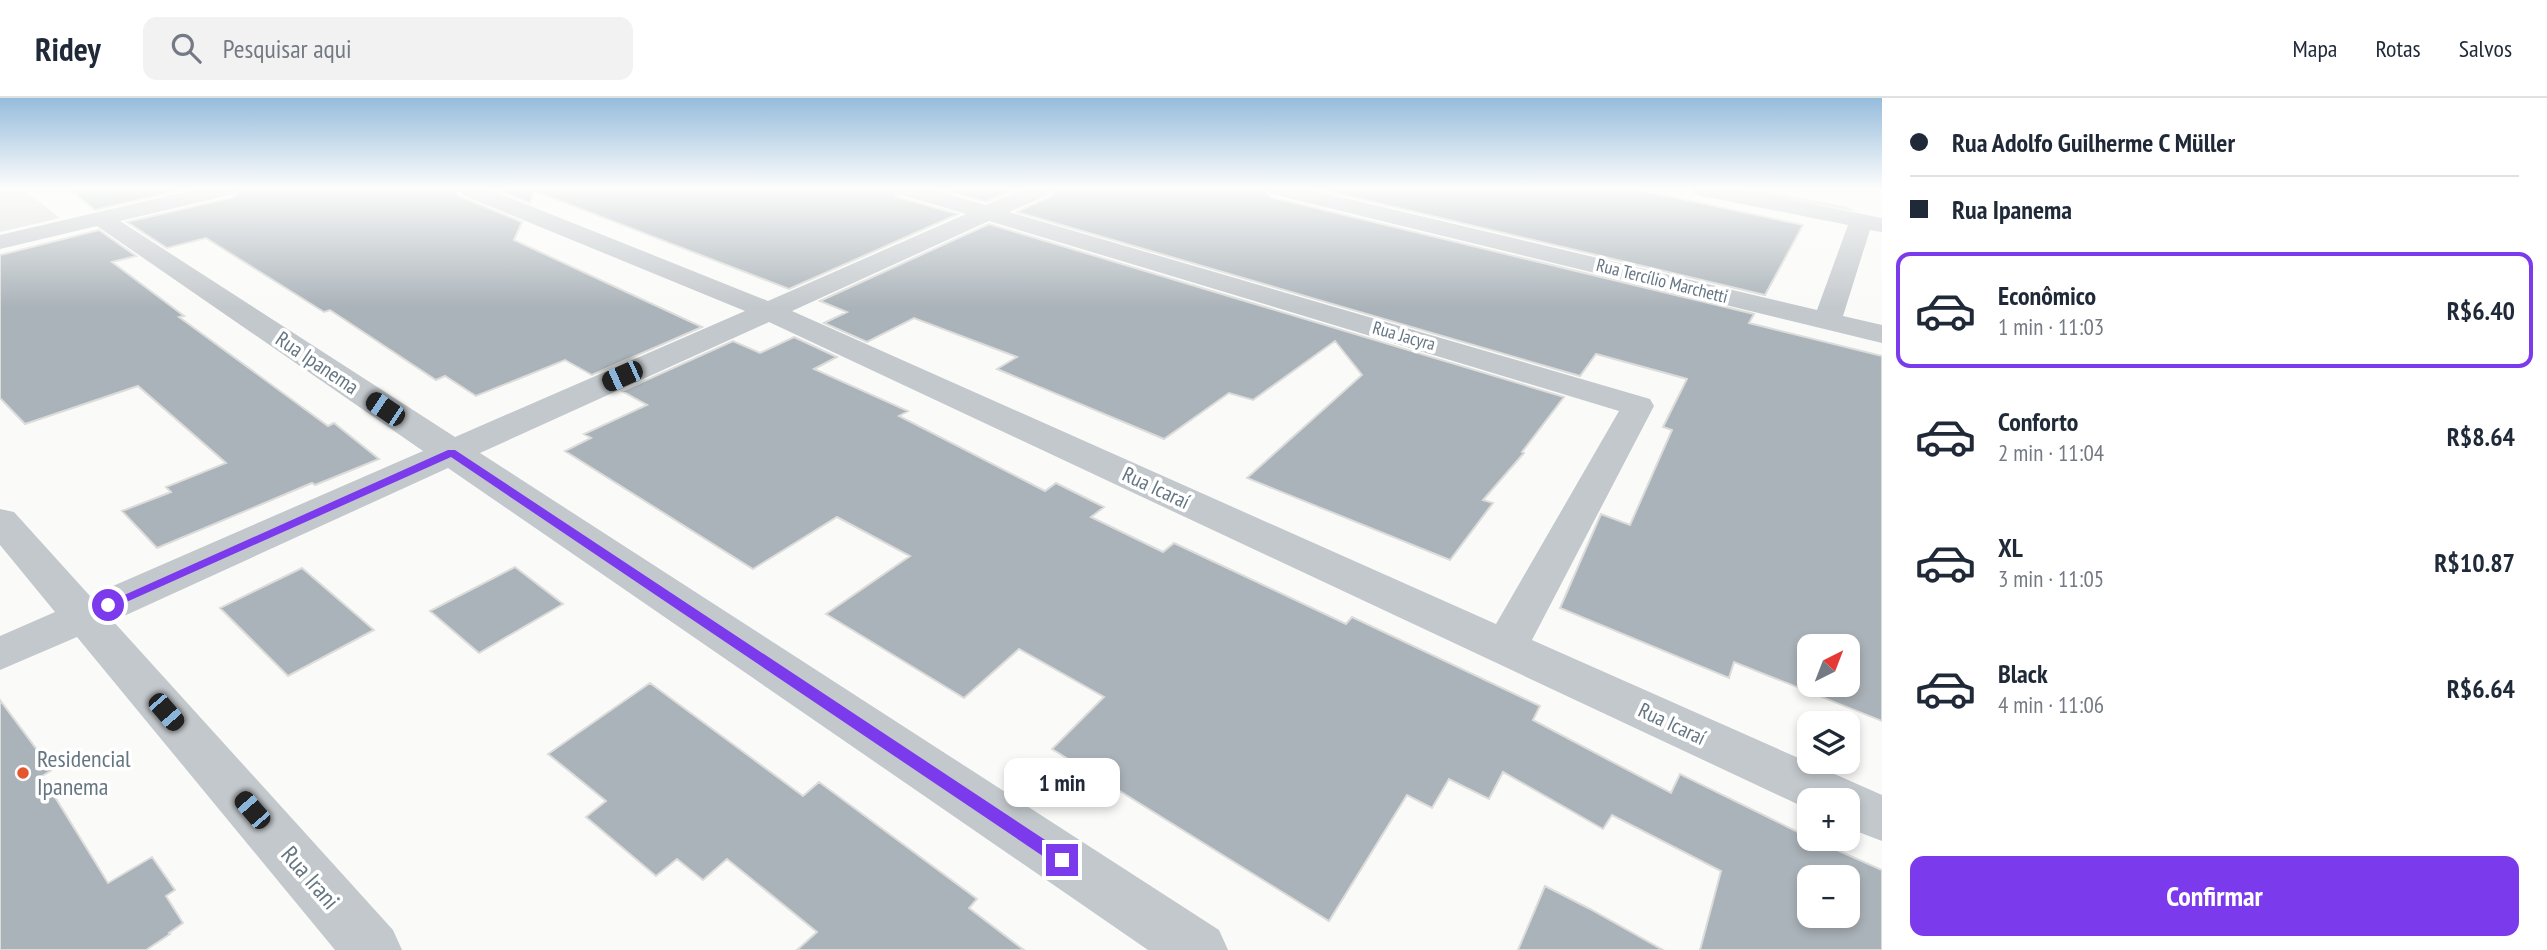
<!DOCTYPE html>
<html lang="pt">
<head>
<meta charset="utf-8">
<style>
  :root { --surface:#fff; --page:#f2f2f3; --text:#1f2937; --muted:#747a83; --line:#e0e1e3; --accent:#7c3aed }
  body { margin:0; font-family:"PT Sans Narrow",sans-serif; background:var(--page); color:var(--text); height:100vh; display:flex; flex-direction:column; font-size:26px; white-space:nowrap }
  * { box-sizing:border-box; margin:0 }
  p { font-size:23px; color:var(--muted) }
  .icon { flex:none; width:38px; height:38px; fill:none; stroke:currentColor; stroke-width:2; stroke-linecap:round; stroke-linejoin:round }
  .map { position:relative; flex:1; overflow:hidden }
  .drawer { display:flex; flex-direction:column; background:var(--surface); width:665px }
  .drawer>* { flex:none }
  .top-card { display:grid; align-content:center; height:154px; padding:0 28px; background:var(--surface) }
  .needle { width:46px; rotate:42deg }
  .fabs { position:absolute; left:1797px; top:536px; display:grid; gap:14px }
  .fabs a { display:grid; place-items:center; width:63px; height:63px; border-radius:14px; background:var(--surface); box-shadow:0 4px 10px #0003; font-size:35px }
  .end { position:absolute; width:32px; height:32px; margin:-16px; border:9px solid #7c3aed; background:#fff; box-shadow:0 0 0 4px #fff }
  .from { border-radius:50% }
  .bubble { position:absolute; height:49px; border-radius:14px; background:var(--surface); box-shadow:0 4px 10px #0003; font-size:23px; font-weight:700; line-height:49px; text-align:center }
  .car { position:absolute; width:21px; height:42px; margin:-21px -10px; border-radius:9px; box-shadow:0 0 5px 2px #0007; background:linear-gradient(#222 24%,#8ab4d8 0 40%,#222 0 76%,#8ab4d8 0 86%,#222 0) }
  .top-card b { display:flex; align-items:center; gap:24px; height:66px; font-size:26px }
  .top-card b+b { border-top:2px solid var(--line) }
  .top-card i { width:18px; height:18px; background:var(--text) }
  ul { padding:0; list-style:none }
  li { display:flex; align-items:center; gap:21px; height:116px; margin:0 14px 10px; padding:0 14px; border:4px solid transparent; border-radius:14px }
  li div { flex:1 }
  li b { display:block; font-size:26px }
  li em { font-style:normal; font-weight:700 }
  li.current { border-color:var(--accent) }
  li>.icon { width:63px; height:63px; stroke-width:1.5 }
  .action { display:flex; gap:14px; margin-top:auto; padding:14px 28px }
  .action a { flex:1; height:80px; border-radius:14px; background:var(--accent); color:#fff; font-size:28px; font-weight:700; line-height:80px; text-align:center }
  header { display:flex; align-items:center; gap:42px; box-sizing:border-box; height:98px; padding:0 35px; background:var(--surface); border-bottom:2px solid var(--line) }
  header strong { font-size:33px }
  nav { display:flex; gap:38px; margin-inline-start:auto; font-size:24px }
  .search { width:490px; height:63px; background:var(--page); display:flex; align-items:center; gap:18px; box-sizing:border-box; padding:0 24px; border-radius:14px; color:var(--muted); font-size:26px }
  main { display:flex; flex:1; min-height:0 }
  .map>svg:first-child { display:block }
  .green { fill:#dadfd7 }
  .building { fill:#aab3b9; stroke:#dcdcda; stroke-width:2; fill-rule:evenodd }
  .lines { fill:none; stroke-linecap:round; stroke-linejoin:round }
  .minor { fill:#c3c8cc; fill-rule:evenodd }
  .route { fill:#7c3aed }
  .poi-dot { fill:#e4572e; stroke:#fff; stroke-width:2.5 }
  .labels { text-anchor:middle; stroke-width:7; stroke-linejoin:round; paint-order:stroke }
  .far-street-label { font-size:18px; fill:#657683; stroke:#fff }
  .street-label { font-size:21px; fill:#657683; stroke:#fff }
  .near-poi-label { font-size:24px; fill:#657683; stroke:#fff; text-anchor:start }
  .near-street-label { font-size:24px; fill:#657683; stroke:#fff }
</style>
</head>
<body>
<header>
<strong>Ridey</strong>
<div class="search"><svg class="icon" aria-label="search" viewBox="0 0 24 24"><circle cx="10" cy="10" r="6"/><path d="M15 15l6 6"/></svg>Pesquisar aqui</div>
<nav><a>Mapa</a><a>Rotas</a><a>Salvos</a></nav>
</header>
<main>
<div class="map">
<svg width="1882" height="852" viewBox="0 0 1882 852">
  <rect width="100%" height="100%" fill="#fafaf8"/>
  <!-- green -->
  <path class="green" d="M0,91H23L60,120L0,134Z
    M1730,91H1756L1848,109L1857,114Z"/>
  <!-- building -->
  <path class="building" d="M69,91H185L95,112Z
    M239,91H455L459,98L522,124L514,142L702,229L592,277L565,262L476,298L445,278L436,282L330,212L324,214L206,140L167,150L127,124L235,99Z
    M495,91H536L530,105Z
    M538,91H893L897,99L958,116L789,191L537,94Z
    M940,91H1016L986,104Z
    M1055,91H1266L1270,99L1754,216L1749,225L1882,258V623L1734,564L1729,580L1560,510L1601,416L1630,427L1672,332L1663,329L1687,281L1596,256L1580,278L1017,114L1051,98ZM1810,548H1848V586H1810Z
    M1319,91H1635L1803,127L1765,197Z
    M989,126L1564,299L1522,354L1524,355L1483,402L1493,405L1450,462L1247,380L1362,277L1335,243L1253,302L1229,295L1164,341L997,271L1017,259L914,220L867,244L824,225L847,214L820,203Z
    M99,132L136,158L112,164L184,218L179,219L328,328L334,325L379,361L315,387L312,385L157,450L122,413L171,394L166,389L226,365L138,288L25,326L0,300V157Z
    M794,239L837,259L814,271L908,313L899,318L1045,393L1056,385L1104,409L1091,419L1163,454L1174,445L1346,526L1352,519L1540,608L1533,622L1671,695L1680,676L1810,740L1882,772V852H1700L1721,773L1612,717L1603,731L1503,674L1489,701L1449,681L1432,710L1407,697L1329,823L1052,651L1104,599L1019,551L964,600L826,516L910,458L837,419L753,471L565,353L591,340L584,336L647,307L622,293L733,243L760,255ZM1810,779H1848V817H1810Z
    M515,469L563,506L479,555L430,513Z
    M302,470L374,532L288,578L220,510Z
    M650,585L803,698L819,684L977,801L969,810L1024,852H797L817,834L727,761L703,782L677,761L656,778L586,719L606,703L548,656Z
    M0,602L52,672L42,678L108,785L152,759L175,792L166,798L183,825L169,835L170,836L146,852H0Z
    M1545,788L1590,811L1663,852H1518Z"/>
  <g class="lines">
    <!-- minor -->
    <path class="minor" d="M197,91H237L234,96L120,123L455,339L745,213L460,96L457,91H488L768,203L966,116L898,96L895,91H930L986,107L1023,91H1053L1050,96L1009,114L1650,301L1654,308L1532,542L1882,697V743L1848,730V702H1810V712L769,224L480,355L1219,832L1228,852H1148L448,370L113,523L393,832L402,852H335L77,539L0,572V538L55,514L0,447V411L14,414L90,498L423,353L97,128L0,151V137ZM989,123L1619,313L1496,526L792,213Z
      M1268,91H1307L1817,212L1848,127L1702,98L1694,96L1691,91H1736L1882,120V134L1870,132L1843,218L1882,227V245L1271,96Z"/>
  </g>
  <!-- sky -->
  <linearGradient id="sky" x2="0" y2="1"><stop stop-color="#96bcdc"/><stop offset="0.43" stop-color="#fdfdfc"/><stop offset="1" stop-color="#fdfdfc" stop-opacity="0"/></linearGradient>
  <rect width="1882" height="210" fill="url(#sky)"/>
  <!-- route -->
  <path class="route" d="M448,352H455L1068,757L1070,762L1068,767H1056L451,359L113,510L108,512L102,507Z"/>
  <!-- markers -->
  <circle class="poi-dot" cx="23" cy="675" r="7"/>
  <g class="labels">
    <!-- far-street labels -->
    <g class="far-street-label">
      <text transform="translate(1662 183) rotate(14)" y="6">Rua Tercílio Marchetti</text>
      <text transform="translate(1404 238) rotate(16)" y="6">Rua Jacyra</text>
    </g>
    <!-- street labels -->
    <g class="street-label">
      <text transform="translate(317 265) rotate(34)" y="7">Rua Ipanema</text>
      <text transform="translate(1156 390) rotate(25)" y="7">Rua Icaraí</text>
      <text transform="translate(1672 626) rotate(25)" y="7">Rua Icaraí</text>
    </g>
    <!-- near-poi labels -->
    <g class="near-poi-label">
      <text x="37" y="669">Residencial<tspan x="37" dy="28">Ipanema</tspan></text>
    </g>
    <!-- near-street labels -->
    <g class="near-street-label">
      <text transform="translate(310 780) rotate(49)" y="8">Rua Irani</text>
    </g>
  </g>
</svg>
<div class="fabs">
<a><svg class="needle" viewBox="-14 -14 28 28"><path d="M0-13l5 13h-10z" fill="#e53935"/><path d="M0 13l5-13h-10z" fill="#747a83"/></svg></a>
<a><svg class="icon" aria-label="layers" viewBox="0 0 24 24"><path d="M12 4l9 5-9 5-9-5zM3 14l9 5 9-5"/></svg></a>
<a>+</a>
<a>−</a>
</div>
<i class="end from" style="left:108px;top:507px"></i>
<i class="end" style="left:1062px;top:762px"></i>
<div class="bubble" style="left:1004px;top:660px;width:116px">1 min</div>
<i class="car" style="left:622px;top:278px;rotate:246deg"></i>
<i class="car" style="left:385px;top:311px;rotate:304deg"></i>
<i class="car" style="left:166px;top:614px;rotate:139deg"></i>
<i class="car" style="left:252px;top:712px;rotate:319deg"></i>
</div>
<section class="drawer">
<div class="top-card">
<b><i class="from"></i>Rua Adolfo Guilherme C Müller</b>
<b><i></i>Rua Ipanema</b>
</div>
<ul>
<li class="current"><svg class="icon" aria-label="car" viewBox="0 0 24 24"><path d="M5 17H2v-5l4-1 3-4h7l3 4 3 1v5h-3M9 17h6M6 11h13"/><circle cx="7" cy="17" r="2"/><circle cx="17" cy="17" r="2"/></svg><div><b>Econômico</b><p>1 min · 11:03</p></div><em>R$6.40</em></li>
<li><svg class="icon" aria-label="car" viewBox="0 0 24 24"><path d="M5 17H2v-5l4-1 3-4h7l3 4 3 1v5h-3M9 17h6M6 11h13"/><circle cx="7" cy="17" r="2"/><circle cx="17" cy="17" r="2"/></svg><div><b>Conforto</b><p>2 min · 11:04</p></div><em>R$8.64</em></li>
<li><svg class="icon" aria-label="car" viewBox="0 0 24 24"><path d="M5 17H2v-5l4-1 3-4h7l3 4 3 1v5h-3M9 17h6M6 11h13"/><circle cx="7" cy="17" r="2"/><circle cx="17" cy="17" r="2"/></svg><div><b>XL</b><p>3 min · 11:05</p></div><em>R$10.87</em></li>
<li><svg class="icon" aria-label="car" viewBox="0 0 24 24"><path d="M5 17H2v-5l4-1 3-4h7l3 4 3 1v5h-3M9 17h6M6 11h13"/><circle cx="7" cy="17" r="2"/><circle cx="17" cy="17" r="2"/></svg><div><b>Black</b><p>4 min · 11:06</p></div><em>R$6.64</em></li>
</ul>
<div class="action"><a>Confirmar</a></div>
</section>
</main>
</body>
</html>
